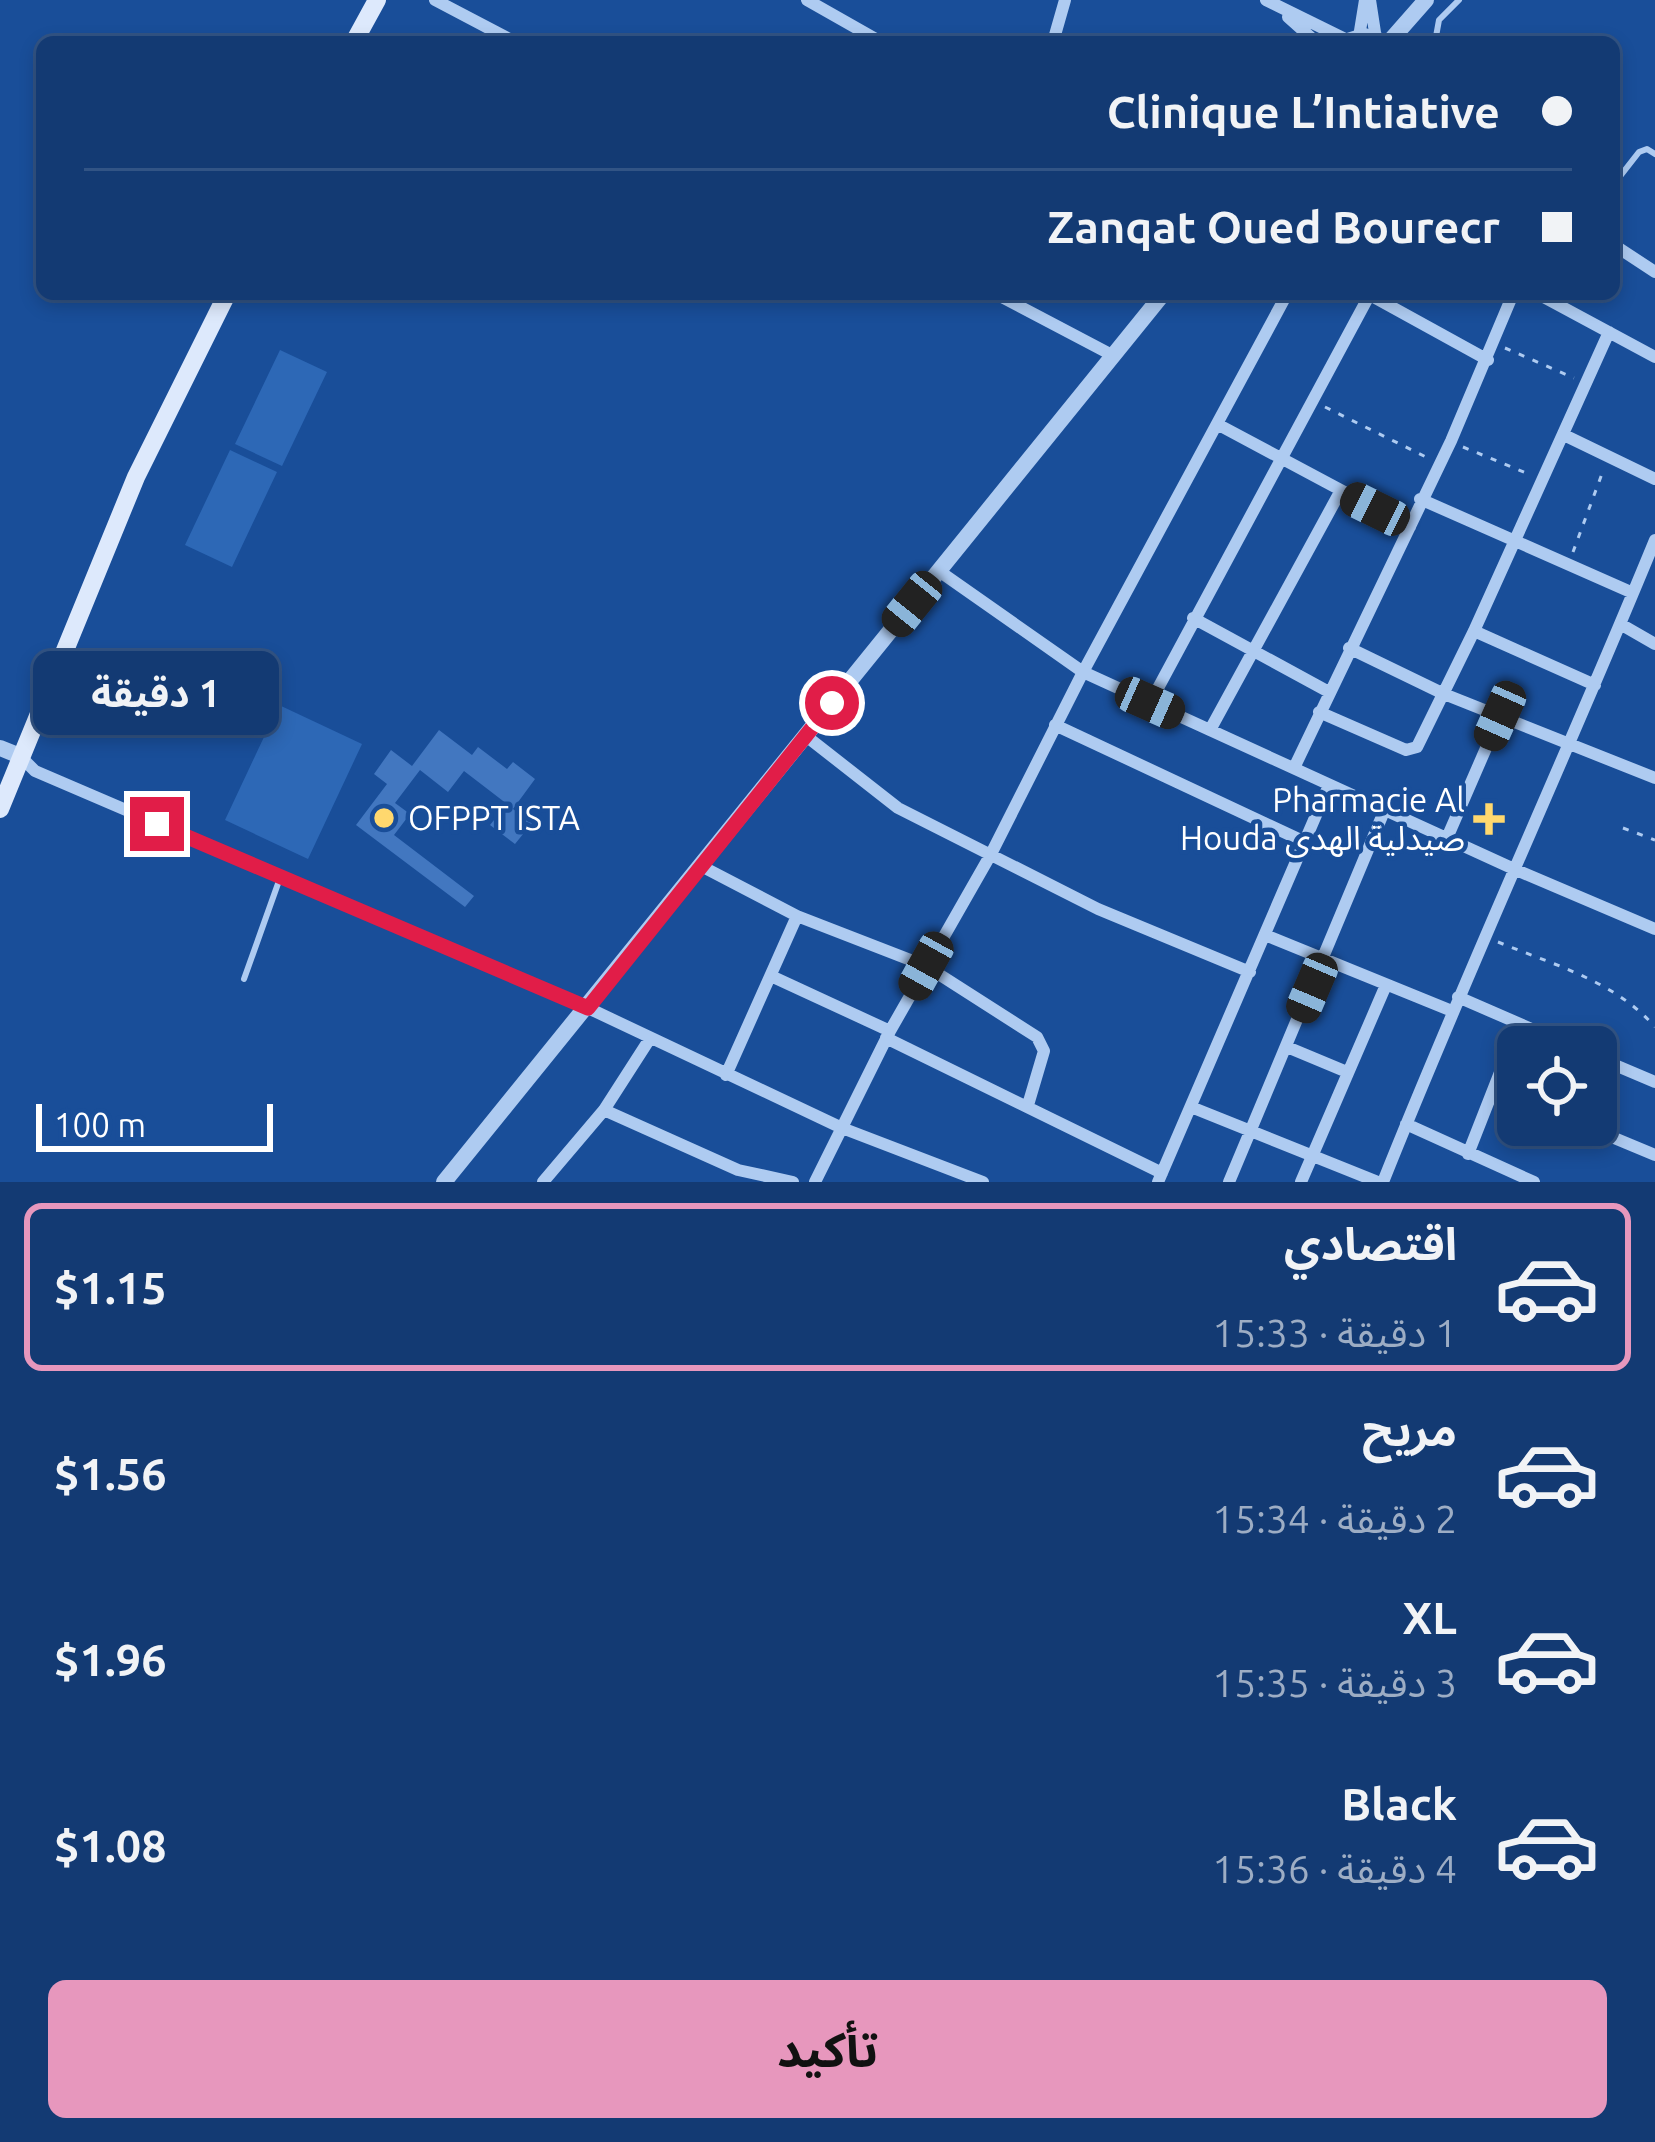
<!DOCTYPE html>
<html lang="ar">
<head>
<meta charset="utf-8">
<style>
  :root { --surface:#133a73; --page:#20457b; --text:#f1f3f6; --muted:#9dadc4; --line:#325485; --accent:#e797bd }
  body { margin:0; font-family:Ubuntu,"Noto Sans Arabic",sans-serif; background:var(--page); color:var(--text); direction:rtl; height:100vh; display:flex; flex-direction:column; font-size:45px; white-space:nowrap }
  * { box-sizing:border-box; margin:0 }
  p { font-size:39px; color:var(--muted) }
  .icon { flex:none; width:66px; height:66px; fill:none; stroke:currentColor; stroke-width:2; stroke-linecap:round; stroke-linejoin:round }
  .map { position:relative; height:1182px; overflow:hidden; direction:ltr }
  .sheet { display:flex; flex-direction:column; background:var(--surface); flex:1 }
  .sheet>* { flex:none }
  .hud { position:absolute; left:36px; top:36px; width:1584px; height:264px; border-radius:18px; box-shadow:0 6px 18px #0003,0 0 0 3px var(--line); direction:rtl; display:grid; align-content:center; height:264px; padding:0 48px; background:var(--surface) }
  .buttons { position:absolute; left:1497px; top:1026px; display:grid; gap:24px }
  .buttons a { display:grid; place-items:center; width:120px; height:120px; border-radius:18px; background:var(--surface); box-shadow:0 6px 18px #0003,0 0 0 3px var(--line); font-size:60px }
  .scale { position:absolute; left:36px; bottom:30px; width:237px; box-sizing:border-box; padding-left:12px; border:6px solid #fff; border-top:0; font-size:33px; line-height:42px; white-space:nowrap; color:#fff; -webkit-text-stroke:9px #194e99; paint-order:stroke }
  .end { position:absolute; width:54px; height:54px; margin:-27px; border:15px solid #e11d48; background:#fff; box-shadow:0 0 0 6px #fff }
  .from { border-radius:50% }
  .bubble { position:absolute; height:84px; border-radius:18px; background:var(--surface); box-shadow:0 6px 18px #0003,0 0 0 3px var(--line); font-size:39px; font-weight:700; line-height:84px; text-align:center; direction:rtl }
  .car { position:absolute; width:36px; height:72px; margin:-36px -18px; border-radius:15px; box-shadow:0 0 9px 3px #0007; background:linear-gradient(#222 24%,#8ab4d8 0 40%,#222 0 76%,#8ab4d8 0 86%,#222 0) }
  .hud b { display:flex; align-items:center; gap:42px; height:114px; font-size:45px }
  .hud b+b { border-top:3px solid var(--line) }
  .hud i { width:30px; height:30px; background:var(--text) }
  ul { padding:21px 0 0; list-style:none }
  li { display:flex; align-items:center; gap:36px; height:168px; margin:0 24px 18px; padding:0 24px; border:6px solid transparent; border-radius:18px }
  li div { flex:1 }
  li b { display:block; font-size:45px }
  li em { font-style:normal; font-weight:700 }
  li.active { border-color:var(--accent) }
  li>.icon { width:108px; height:108px; stroke-width:1.5 }
  .primary-button { display:flex; gap:24px; margin-top:auto; padding:24px 48px }
  .primary-button a { flex:1; height:138px; border-radius:18px; background:var(--accent); color:#111; font-size:48px; font-weight:700; line-height:138px; text-align:center }
  .map>svg:first-child { display:block }
  .green { fill:#2d68b6 }
  .building { fill:#4277c0 }
  .lines { fill:none; stroke-linecap:round; stroke-linejoin:round }
  .path { stroke:#aecbf1; stroke-width:3; stroke-dasharray:6 9; stroke-linecap:butt }
  .service { stroke:#aecbf1; stroke-width:6 }
  .minor { stroke:#aecbf1; stroke-width:12 }
  .tertiary { stroke:#aecbf1; stroke-width:16 }
  .secondary { stroke:#dde9fc; stroke-width:18 }
  .route { stroke:#e11d48; stroke-width:15 }
  .poi-dot { fill:#ffd86e; stroke:#194e99; stroke-width:4.5 }
  .labels { text-anchor:middle; stroke-width:9; stroke-linejoin:round; paint-order:stroke }
  .poi-label { font-size:33px; fill:#fff; stroke:#194e99; text-anchor:end }
</style>
</head>
<body>
<div class="map">
<svg width="1655" height="1182" viewBox="0 0 1655 1182">
  <rect width="100%" height="100%" fill="#194e99"/>
  <!-- green -->
  <path class="green" d="M280,350L327,372L282,466L235,444Z
    M230,450L277,472L232,567L185,545Z
    M279,705L362,744L308,859L225,820Z"/>
  <!-- building -->
  <path class="building" d="M439,730L472,755L478,747L507,769L513,762L535,779L513,809L532,823L515,844L490,825L507,804L464,771L448,792L420,770L395,803L410,814L394,835L474,896L465,907L356,825L387,784L374,774L391,750L412,766Z"/>
  <g class="lines">
    <!-- path -->
    <path class="path" d="M1505,348L1574,378
      M1325,407L1430,459
      M1463,447L1526,473
      M1573,552L1603,471
      M1623,828L1655,840
      M1498,942C1554,965 1615,981 1655,1027"/>
    <!-- service -->
    <path class="service" d="M1435,42L1439,20L1459,0
      M1614,184L1639,152L1647,149L1655,154
      M244,979L280,878"/>
    <!-- minor -->
    <path class="minor" d="M435,0L515,42
      M807,0L881,42
      M1266,0L1347,40
      M1370,0L1376,39
      M1288,17L1316,42
      M1359,37L1365,0
      M1053,42L1065,0
      M1614,245L1655,272
      M996,294L1112,355
      M1538,294L1655,357
      M1370,295L1488,360
      M1217,424L1410,527
      M1564,435L1655,479
      M1420,499L1633,593
      M939,571L1083,672L1514,869L1655,929
      M1193,618L1329,692
      M1622,625L1655,644
      M1474,631L1595,685
      M1349,648L1444,694L1655,778
      M1150,703L1370,294
      M1319,712L1406,750L1417,747L1474,631L1609,332
      M1055,725L1305,842
      M1210,730L1340,492
      M806,736L898,808L1098,909L1250,972
      M20,756L35,771L588,1008L842,1128L983,1182
      M1294,768L1451,441L1513,294
      M1447,838L1500,716
      M703,867L797,916L926,966L1037,1037L1044,1051L1028,1105
      M1265,935L1452,1011
      M771,976L890,1031
      M1458,997L1573,1047
      M886,1038L1162,1173
      M1287,1047L1347,1072
      M1596,1057L1655,1082
      M726,1075L797,916
      M1494,1088L1518,1098
      M1191,1107L1378,1182
      M604,1110L738,1170L793,1182
      M1406,1124L1534,1182
      M1583,1125L1655,1155
      M1468,1154L1519,1024
      M543,1182L604,1110L649,1040
      M815,1182L890,1031L991,854L1083,672L1287,294
      M1158,1182L1329,785
      M1229,1182L1385,809
      M1301,1182L1386,985
      M1383,1182C1469,966 1567,755 1655,540"/>
    <!-- tertiary -->
    <path class="tertiary" d="M1345,42L1364,36L1384,42
      M1389,42L1426,0
      M0,748L20,756
      M444,1182L1163,294"/>
    <!-- secondary -->
    <path class="secondary" d="M354,42L377,0
      M0,809L136,477L227,294"/>
  </g>
  <g class="lines">
    <!-- route -->
    <path class="route" d="M157,824L588,1008L832,703"/>
  </g>
  <!-- markers -->
  <g class="poi-dot">
    <circle cx="384" cy="818" r="12"/>
    <path d="M1483 801h12v12h12v12h-12v12h-12v-12h-12v-12h12z"/>
  </g>
  <g class="labels">
    <!-- poi labels -->
    <g class="poi-label">
      <text x="1465" y="812">Pharmacie Al<tspan x="1465" dy="38">Houda صيدلية الهدى</tspan></text>
      <text x="408" y="830" text-anchor="start">OFPPT ISTA</text>
    </g>
  </g>
</svg>
<div class="buttons">
<a><svg class="icon" aria-label="locate" viewBox="0 0 24 24"><circle cx="12" cy="12" r="6"/><path d="M12 2v4M12 18v4M2 12h4M18 12h4"/></svg></a>
</div>
<div class="scale">100 m</div>
<i class="end from" style="left:832px;top:703px"></i>
<i class="end" style="left:157px;top:824px"></i>
<div class="bubble" style="left:33px;top:651px;width:246px">1 دقيقة</div>
<i class="car" style="left:1375px;top:509px;rotate:296deg"></i>
<i class="car" style="left:912px;top:604px;rotate:219deg"></i>
<i class="car" style="left:1150px;top:703px;rotate:114deg"></i>
<i class="car" style="left:1500px;top:716px;rotate:204deg"></i>
<i class="car" style="left:926px;top:966px;rotate:209deg"></i>
<i class="car" style="left:1312px;top:988px;rotate:203deg"></i>
<div class="hud">
<b><i class="from"></i>Clinique L’Intiative</b>
<b><i></i>Zanqat Oued Bourecr</b>
</div>
</div>
<section class="sheet">
<ul>
<li class="active"><svg class="icon" aria-label="car" viewBox="0 0 24 24"><path d="M5 17H2v-5l4-1 3-4h7l3 4 3 1v5h-3M9 17h6M6 11h13"/><circle cx="7" cy="17" r="2"/><circle cx="17" cy="17" r="2"/></svg><div><b>اقتصادي</b><p>1 دقيقة · 15:33</p></div><em>$1.15</em></li>
<li><svg class="icon" aria-label="car" viewBox="0 0 24 24"><path d="M5 17H2v-5l4-1 3-4h7l3 4 3 1v5h-3M9 17h6M6 11h13"/><circle cx="7" cy="17" r="2"/><circle cx="17" cy="17" r="2"/></svg><div><b>مريح</b><p>2 دقيقة · 15:34</p></div><em>$1.56</em></li>
<li><svg class="icon" aria-label="car" viewBox="0 0 24 24"><path d="M5 17H2v-5l4-1 3-4h7l3 4 3 1v5h-3M9 17h6M6 11h13"/><circle cx="7" cy="17" r="2"/><circle cx="17" cy="17" r="2"/></svg><div><b>XL</b><p>3 دقيقة · 15:35</p></div><em>$1.96</em></li>
<li><svg class="icon" aria-label="car" viewBox="0 0 24 24"><path d="M5 17H2v-5l4-1 3-4h7l3 4 3 1v5h-3M9 17h6M6 11h13"/><circle cx="7" cy="17" r="2"/><circle cx="17" cy="17" r="2"/></svg><div><b>Black</b><p>4 دقيقة · 15:36</p></div><em>$1.08</em></li>
</ul>
<div class="primary-button"><a>تأكيد</a></div>
</section>
</body>
</html>
